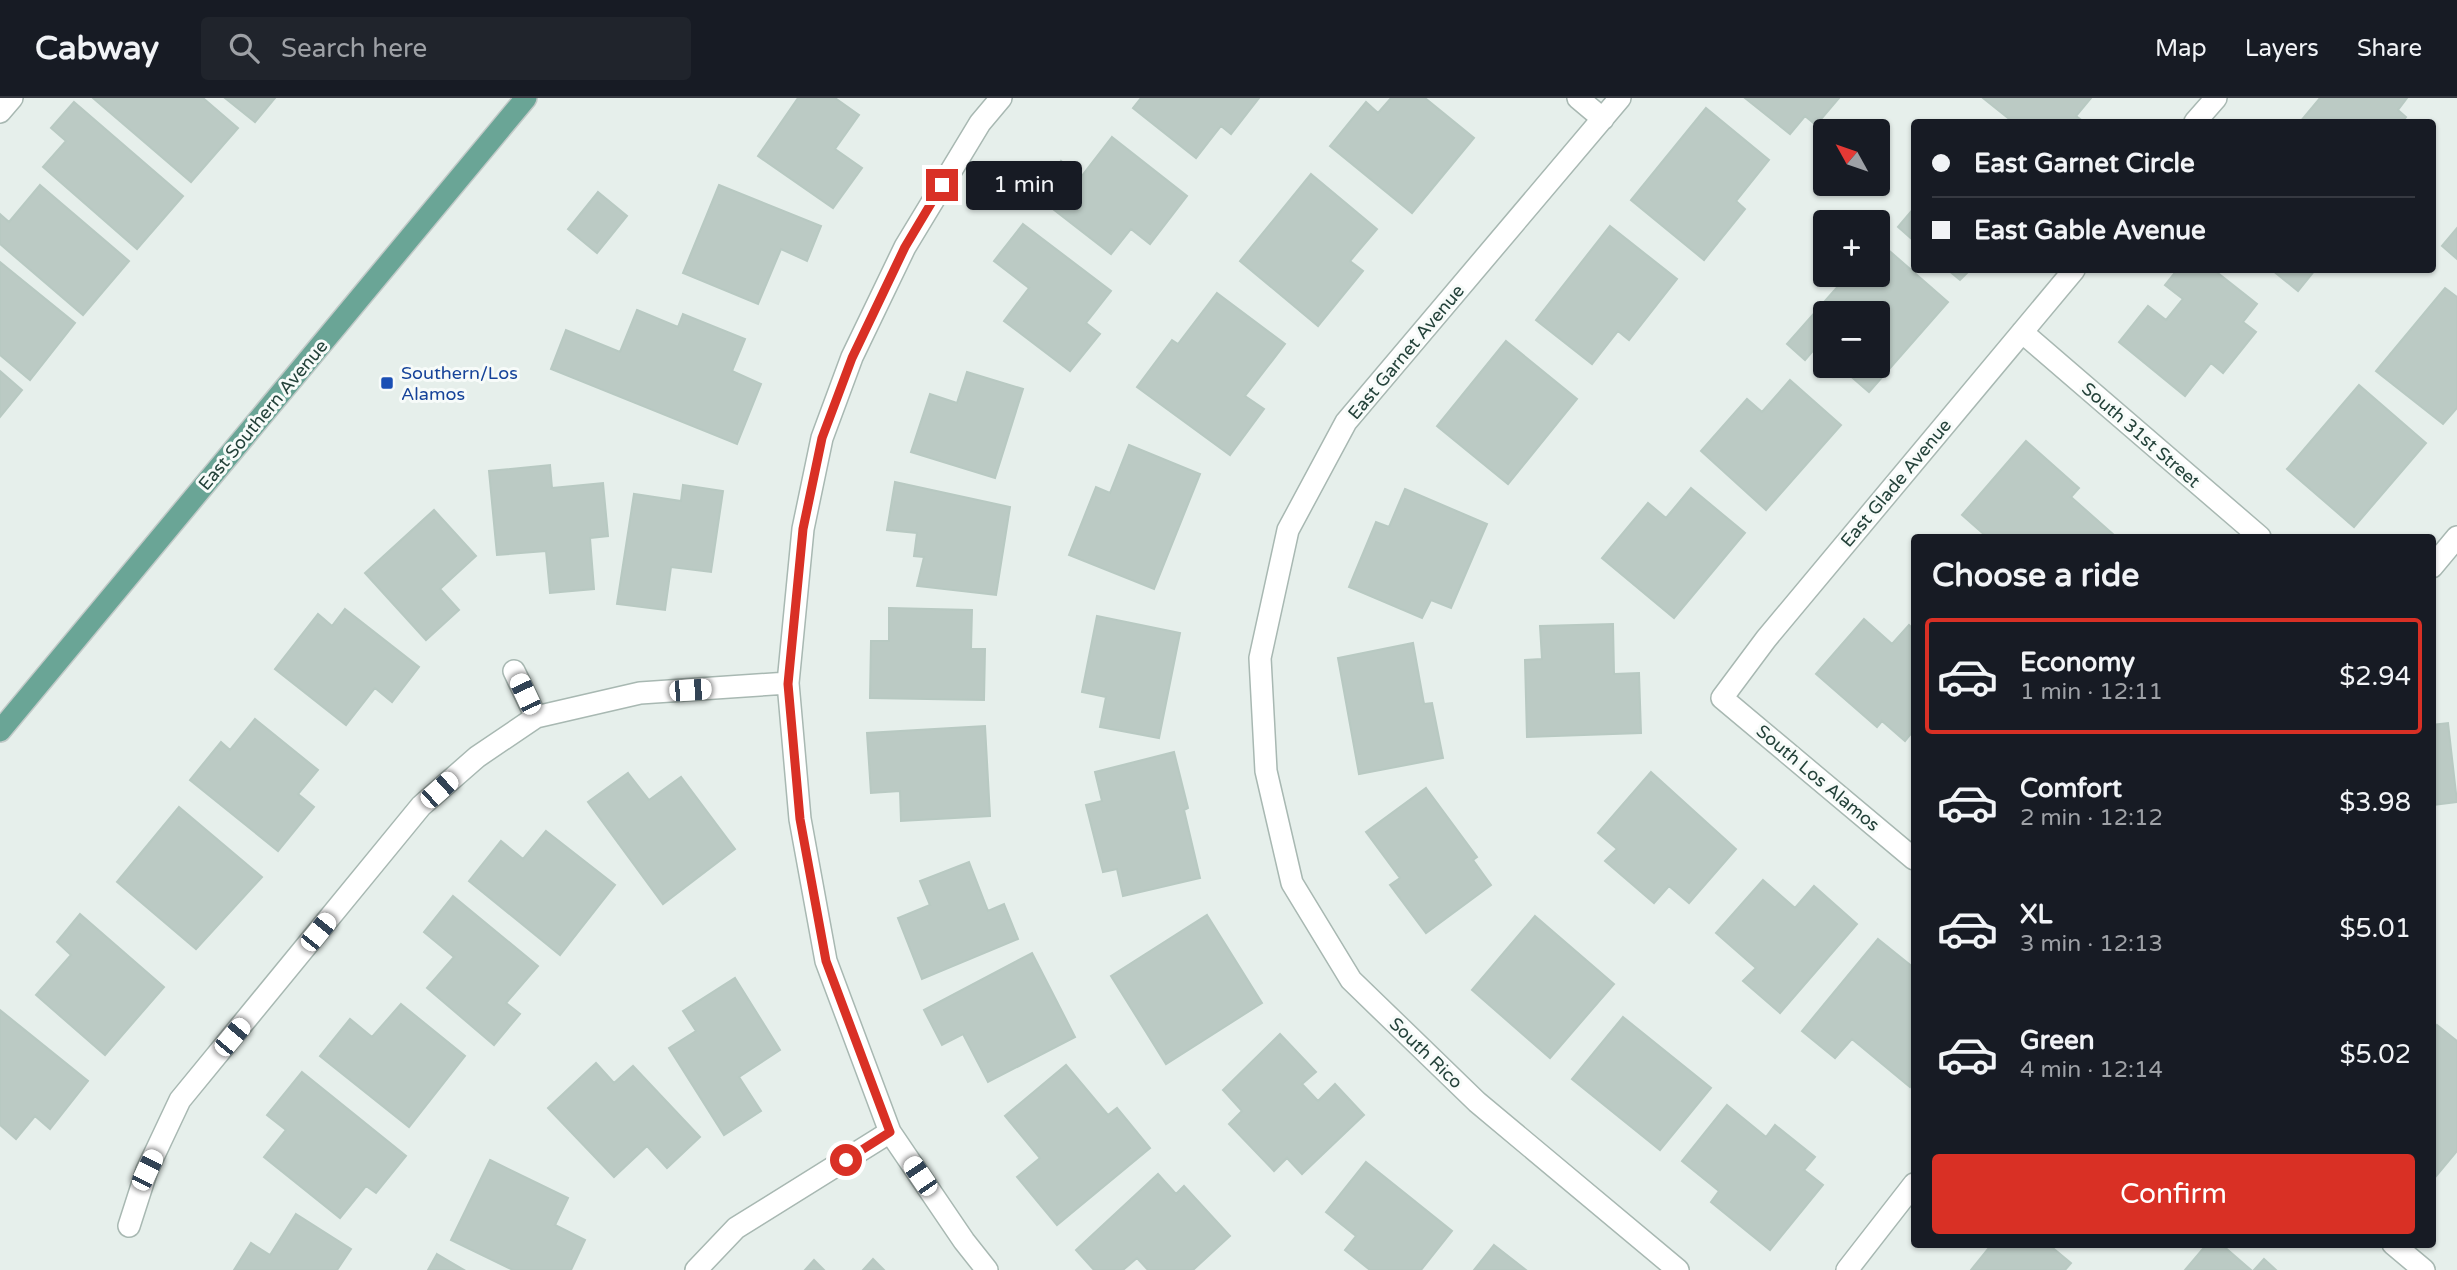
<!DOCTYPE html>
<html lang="en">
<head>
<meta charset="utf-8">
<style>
  :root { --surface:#171b24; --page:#20242c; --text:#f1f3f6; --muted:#9ea1a6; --line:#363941; --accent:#d93025 }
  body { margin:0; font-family:"Varela Round",sans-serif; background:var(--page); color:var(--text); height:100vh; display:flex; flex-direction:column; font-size:26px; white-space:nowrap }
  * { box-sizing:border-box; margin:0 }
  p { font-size:23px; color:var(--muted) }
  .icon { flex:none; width:38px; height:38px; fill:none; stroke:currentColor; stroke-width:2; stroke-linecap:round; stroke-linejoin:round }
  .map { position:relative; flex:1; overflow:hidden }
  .panel { position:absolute; left:1911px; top:436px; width:525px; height:714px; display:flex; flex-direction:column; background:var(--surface); border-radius:7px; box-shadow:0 2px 5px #0004 }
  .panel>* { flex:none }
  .hud { position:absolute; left:1911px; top:21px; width:525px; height:154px; border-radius:7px; box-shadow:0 2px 5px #0004; display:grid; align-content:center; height:154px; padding:0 21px; background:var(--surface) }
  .needle { width:46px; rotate:310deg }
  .tools { position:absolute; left:1813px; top:21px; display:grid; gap:14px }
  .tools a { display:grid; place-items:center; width:77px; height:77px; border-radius:7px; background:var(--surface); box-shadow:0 2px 5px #0004; font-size:35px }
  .end { position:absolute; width:32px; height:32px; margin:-16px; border:9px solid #d93025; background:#fff; box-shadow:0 0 0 4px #fff }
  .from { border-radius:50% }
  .bubble { position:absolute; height:49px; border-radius:7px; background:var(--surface); box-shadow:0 2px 5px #0004; font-size:23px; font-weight:600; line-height:49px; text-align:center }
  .car { position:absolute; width:21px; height:42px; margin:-21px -10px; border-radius:9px; box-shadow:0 0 5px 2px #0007; background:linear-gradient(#fff 24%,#345 0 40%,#fff 0 76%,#345 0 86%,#fff 0) }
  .hud b { display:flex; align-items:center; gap:24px; height:66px; font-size:26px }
  .hud b+b { border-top:2px solid var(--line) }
  .hud i { width:18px; height:18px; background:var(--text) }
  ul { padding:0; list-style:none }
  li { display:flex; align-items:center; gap:21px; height:116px; margin:0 14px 10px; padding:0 7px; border:4px solid transparent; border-radius:7px }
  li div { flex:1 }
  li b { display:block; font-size:26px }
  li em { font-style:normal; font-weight:600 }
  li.current { border-color:var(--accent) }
  li>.icon { width:63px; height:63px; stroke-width:1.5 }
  h2 { padding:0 21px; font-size:32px; line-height:84px }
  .cta { display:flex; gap:14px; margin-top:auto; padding:14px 21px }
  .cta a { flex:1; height:80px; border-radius:7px; background:var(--accent); color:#fff; font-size:28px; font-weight:600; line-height:80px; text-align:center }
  header { display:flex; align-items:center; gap:42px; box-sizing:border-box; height:98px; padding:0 35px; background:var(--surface); border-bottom:2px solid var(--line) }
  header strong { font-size:33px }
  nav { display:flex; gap:38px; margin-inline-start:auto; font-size:24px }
  .search { width:490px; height:63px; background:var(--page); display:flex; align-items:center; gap:18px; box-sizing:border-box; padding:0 24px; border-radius:7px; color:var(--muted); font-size:26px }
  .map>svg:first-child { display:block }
  .building { fill:#bbcac4; stroke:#b8c9c2; stroke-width:2 }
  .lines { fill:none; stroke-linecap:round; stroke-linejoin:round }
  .minor-casing { stroke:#a8b8b2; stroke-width:24 }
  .major-casing { stroke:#c2cac8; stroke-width:24 }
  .minor { stroke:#fff; stroke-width:21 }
  .major { stroke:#6aa596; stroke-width:21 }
  .route { stroke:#d93025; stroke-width:9 }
  .transit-dot { fill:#1a4fb4; stroke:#f7fbf9; stroke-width:2.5 }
  .labels { text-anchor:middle; stroke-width:6; stroke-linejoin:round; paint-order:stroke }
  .street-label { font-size:18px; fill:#24423a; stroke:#f7fbf9 }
  .transit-label { font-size:18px; fill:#164399; stroke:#f7fbf9; text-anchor:start }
</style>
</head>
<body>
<header>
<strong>Cabway</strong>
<div class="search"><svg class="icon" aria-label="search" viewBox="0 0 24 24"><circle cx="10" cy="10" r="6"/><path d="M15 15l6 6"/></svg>Search here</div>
<nav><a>Map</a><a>Layers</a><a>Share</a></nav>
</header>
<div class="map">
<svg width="2457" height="1172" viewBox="0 0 2457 1172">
  <rect width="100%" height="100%" fill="#e6efeb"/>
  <!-- building -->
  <path class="building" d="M93,0H203L238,30L191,84Z
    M225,0H275L255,24Z
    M798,0H835L859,17L835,51L862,70L833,110L758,58Z
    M1141,0H1259L1231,36L1221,28L1196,60L1133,10Z
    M1391,0H1425L1474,40L1412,115L1330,48L1366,4L1378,15Z
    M1745,0H1839L1816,27L1805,18L1790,36Z
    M1983,0H2091L2076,18L2084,24H2013Z
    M2320,0H2407L2398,12L2406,19L2402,24H2300Z
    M74,4L183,98L137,151L43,69L66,43L51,30Z
    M1706,10L1769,62L1736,103L1745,111L1704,162L1631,102Z
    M1112,39L1187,98L1150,146L1131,131L1111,156L1035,97L1061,63L1081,79Z
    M1311,76L1377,131L1350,163L1363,173L1318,228L1240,163Z
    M40,87L129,163L83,217L0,146V116L9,124Z
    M719,87L821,128L807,163L781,151L758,206L683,175Z
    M598,94L627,118L597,155L568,131Z
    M1914,110V143L1898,129Z
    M1023,126L1111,193L1086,225L1100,236L1070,273L1004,223L1029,190L994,163Z
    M1610,128L1677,181L1629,242L1618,233L1592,266L1536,222Z
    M2457,130V161L2442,148Z
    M1878,143L1948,204L1869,294L1839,268H1878V215H1825V255L1817,248L1805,262L1787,246L1848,177H1878Z
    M0,164L75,225L30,282L0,257Z
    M1948,172H1970L1960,182Z
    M2177,172H2214L2257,206L2243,224L2256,234L2223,275L2211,265L2185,298L2119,244L2148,208L2166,222L2183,201L2165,187Z
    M2272,172H2315L2298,193Z
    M2445,190L2457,199V310L2443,326L2376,273Z
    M1217,195L1285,246L1245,298L1264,311L1230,357L1137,289L1172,242L1178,246Z
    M637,212L678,229L683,216L745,241L732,273L761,286L737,346L551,271L566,232L620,254Z
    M1506,243L1577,301L1508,386L1437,328Z
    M0,273L22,292L0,319Z
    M967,274L1023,291L995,380L911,354L930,296L957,305Z
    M1790,282L1841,327L1766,412L1701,353L1747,301L1762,314Z
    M2359,287L2426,345L2354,429L2287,371Z
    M2026,343L2079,390L2071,399L2114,437L2112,439H1987L1962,417Z
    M1129,347L1200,376L1154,491L1069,457L1096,389L1110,395Z
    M550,367L552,390L603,385L608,438L590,440L594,491L550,495L546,453L497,457L489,373Z
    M895,384L1010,409L996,497L917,488L924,459L914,458L917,435L887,432Z
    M683,387L723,393L711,474L671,469L665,512L617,506L634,396L681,403Z
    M1691,390L1745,435L1674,520L1602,460L1648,405L1666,420Z
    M1405,391L1487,426L1451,510L1431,502L1422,520L1349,489L1376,424L1389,429Z
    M434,412L476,458L440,491L459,512L426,542L365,475Z
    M889,510L972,512L971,551H985L984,602L870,600L871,543H889Z
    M345,511L419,569L392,604L375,590L346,627L275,571L318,516L332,528Z
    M1097,518L1180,535L1159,640L1100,629L1106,599L1082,594Z
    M1864,521L1892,546L1909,527L1914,532V632L1905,643L1882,623L1877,629L1816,576Z
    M1613,526L1614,576L1639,575L1641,635L1527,639L1525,562L1542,561L1540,528Z
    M1413,545L1424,606L1432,605L1443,660L1359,676L1338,560Z
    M255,621L318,672L298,696L314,709L278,753L190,682L221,644L230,652Z
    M2448,625L2457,704L2432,707V627Z
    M985,628L990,718L901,723L900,693L871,695L867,635Z
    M1174,654L1188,710L1184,712L1200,780L1123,798L1117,771L1103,774L1086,707L1102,703L1095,674Z
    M1651,674L1736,751L1689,805L1669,788L1654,805L1605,763L1617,751L1598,735Z
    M628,675L649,702L681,679L735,751L663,806L588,704Z
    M1426,690L1477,759L1473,762L1491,787L1426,835L1390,787L1400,780L1366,734Z
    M179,709L262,779L196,851L117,784Z
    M546,733L615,787L560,857L469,783L501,743L523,761Z
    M969,764L988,813L1004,806L1018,841L922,881L898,820L930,807L920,783Z
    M1763,782L1795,810L1814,788L1857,826L1780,915L1743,883L1756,870L1716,835Z
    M453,798L538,868L506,905L520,916L494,947L427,890L454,859L424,834Z
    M80,816L164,889L105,957L36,897L71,857L57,844Z
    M1207,817L1262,905L1166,966L1111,878Z
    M1535,818L1614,886L1550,960L1472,892Z
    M1878,841L1914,870V984L1910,989L1852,941L1835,960L1802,933Z
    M1032,855L1075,939L988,984L963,936L942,947L924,912Z
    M735,880L780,952L739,979L761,1013L724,1037L669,950L696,933L683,913Z
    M401,906L465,958L409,1029L320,958L350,921L372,939Z
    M0,912L88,983L50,1031L35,1018L16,1041L0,1027Z
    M1623,919L1711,990L1660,1052L1572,981Z
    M2437,927L2457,943V1053L2432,1083V933Z
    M1280,936L1316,974L1302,986L1318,1003L1335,986L1364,1017L1302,1076L1287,1060L1274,1073L1229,1026L1242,1013L1223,992Z
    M596,965L614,985L633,968L700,1039L667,1070L647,1048L614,1079L548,1010Z
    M1066,967L1108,1017L1117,1010L1150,1050L1057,1127L1017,1079L1040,1060L1005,1018Z
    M302,974L406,1058L376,1095L366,1088L340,1120L264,1059L286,1032L267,1017Z
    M1727,1007L1766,1039L1775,1027L1815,1059L1804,1072L1823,1087L1770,1152L1711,1104L1719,1093L1682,1063Z
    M490,1062L568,1100L555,1127L585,1142L571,1172H513L451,1142Z
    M1366,1064L1452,1133L1421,1172H1370L1345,1152L1356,1138L1326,1114Z
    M1158,1076L1176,1096L1184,1088L1230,1138L1193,1172H1148L1137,1160L1123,1172H1094L1076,1152Z
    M296,1116L351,1151L337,1172H234L251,1145L270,1157Z
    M1992,1146H2048L2071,1165L2065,1172H1971Z
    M2207,1146H2221L2251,1172H2185Z
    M1494,1147L1526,1172H1474Z
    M437,1156L464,1172H428Z
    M873,1161L884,1172H863Z
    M2264,1161L2276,1172H2254Z
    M814,1162L824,1172H805Z"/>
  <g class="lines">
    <defs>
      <path id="minor" d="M1578,0L1603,21
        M1620,0L1346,324L1288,432L1260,560L1266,673L1292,785L1351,882L1477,1004L1678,1172
        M0,14L12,0
        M2195,24L2216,0
        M2022,234L2260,439
        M2432,469L2457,439
        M514,573L536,619
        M1914,761L1722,600L1766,541L2074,172
        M129,1128L147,1072L180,1002L421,708L477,659L536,619L640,595L788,585
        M2393,1146L2424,1172
        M696,1172L736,1130L890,1034
        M987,1172L964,1143L890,1034L826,863L800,721L788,585L803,431L822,340L852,259L905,149L980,25L1001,0
        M1847,1172L1914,1086"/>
      <path id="major" d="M0,633L526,0"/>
    </defs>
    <!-- minor casing -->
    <use href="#minor" class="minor-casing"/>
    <!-- major casing -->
    <use href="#major" class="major-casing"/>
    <!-- minor -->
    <use href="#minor" class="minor"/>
    <!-- major -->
    <use href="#major" class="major"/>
  </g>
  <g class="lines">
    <!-- route -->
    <path class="route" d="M846,1062L890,1034L826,863L800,721L788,586L803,431L822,340L852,260L905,149L942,87"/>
  </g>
  <!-- markers -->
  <rect class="transit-dot" x="380" y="278" width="14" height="14" rx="3.5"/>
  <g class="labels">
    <!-- street labels -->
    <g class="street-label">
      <text transform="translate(1406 254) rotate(-50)" y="6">East Garnet Avenue</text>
      <text transform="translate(263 317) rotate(-50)" y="6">East Southern Avenue</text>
      <text transform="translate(2141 337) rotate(41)" y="6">South 31st Street</text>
      <text transform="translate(1896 385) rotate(-50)" y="6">East Glade Avenue</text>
      <text transform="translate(1818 680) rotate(40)" y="6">South Los Alamos</text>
      <text transform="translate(1426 955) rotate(44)" y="6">South Rico</text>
    </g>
    <!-- transit labels -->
    <g class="transit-label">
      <text x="401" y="281">Southern/Los<tspan x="401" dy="21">Alamos</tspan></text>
    </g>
  </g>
</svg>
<div class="tools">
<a><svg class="needle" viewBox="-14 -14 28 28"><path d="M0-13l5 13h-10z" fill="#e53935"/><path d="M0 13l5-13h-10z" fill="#9ea1a6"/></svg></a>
<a>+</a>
<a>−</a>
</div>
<i class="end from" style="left:846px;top:1062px"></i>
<i class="end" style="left:942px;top:87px"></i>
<div class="bubble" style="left:966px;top:63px;width:116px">1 min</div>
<i class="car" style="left:690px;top:592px;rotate:86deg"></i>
<i class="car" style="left:525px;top:596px;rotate:335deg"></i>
<i class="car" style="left:439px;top:692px;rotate:48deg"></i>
<i class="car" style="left:318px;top:834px;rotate:39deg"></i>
<i class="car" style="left:232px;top:939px;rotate:40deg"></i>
<i class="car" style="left:147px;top:1072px;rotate:26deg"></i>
<i class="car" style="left:920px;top:1078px;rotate:326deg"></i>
<div class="hud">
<b><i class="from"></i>East Garnet Circle</b>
<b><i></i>East Gable Avenue</b>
</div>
<section class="panel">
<h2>Choose a ride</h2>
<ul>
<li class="current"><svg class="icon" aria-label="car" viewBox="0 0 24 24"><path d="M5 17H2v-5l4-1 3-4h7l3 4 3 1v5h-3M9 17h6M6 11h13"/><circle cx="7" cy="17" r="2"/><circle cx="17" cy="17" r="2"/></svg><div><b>Economy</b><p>1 min · 12:11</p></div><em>$2.94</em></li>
<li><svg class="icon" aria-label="car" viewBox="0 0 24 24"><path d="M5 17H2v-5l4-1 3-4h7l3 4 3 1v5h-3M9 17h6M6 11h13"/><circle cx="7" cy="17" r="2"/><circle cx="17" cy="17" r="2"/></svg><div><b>Comfort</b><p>2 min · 12:12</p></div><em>$3.98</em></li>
<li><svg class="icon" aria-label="car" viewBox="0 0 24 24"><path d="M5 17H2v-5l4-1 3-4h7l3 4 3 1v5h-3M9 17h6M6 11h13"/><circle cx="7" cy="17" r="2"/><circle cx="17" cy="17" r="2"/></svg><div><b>XL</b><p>3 min · 12:13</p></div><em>$5.01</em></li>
<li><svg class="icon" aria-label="car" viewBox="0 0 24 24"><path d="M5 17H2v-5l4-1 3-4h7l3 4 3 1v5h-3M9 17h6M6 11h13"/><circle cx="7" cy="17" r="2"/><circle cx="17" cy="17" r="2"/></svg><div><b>Green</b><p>4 min · 12:14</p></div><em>$5.02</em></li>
</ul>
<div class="cta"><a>Confirm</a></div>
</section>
</div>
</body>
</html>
